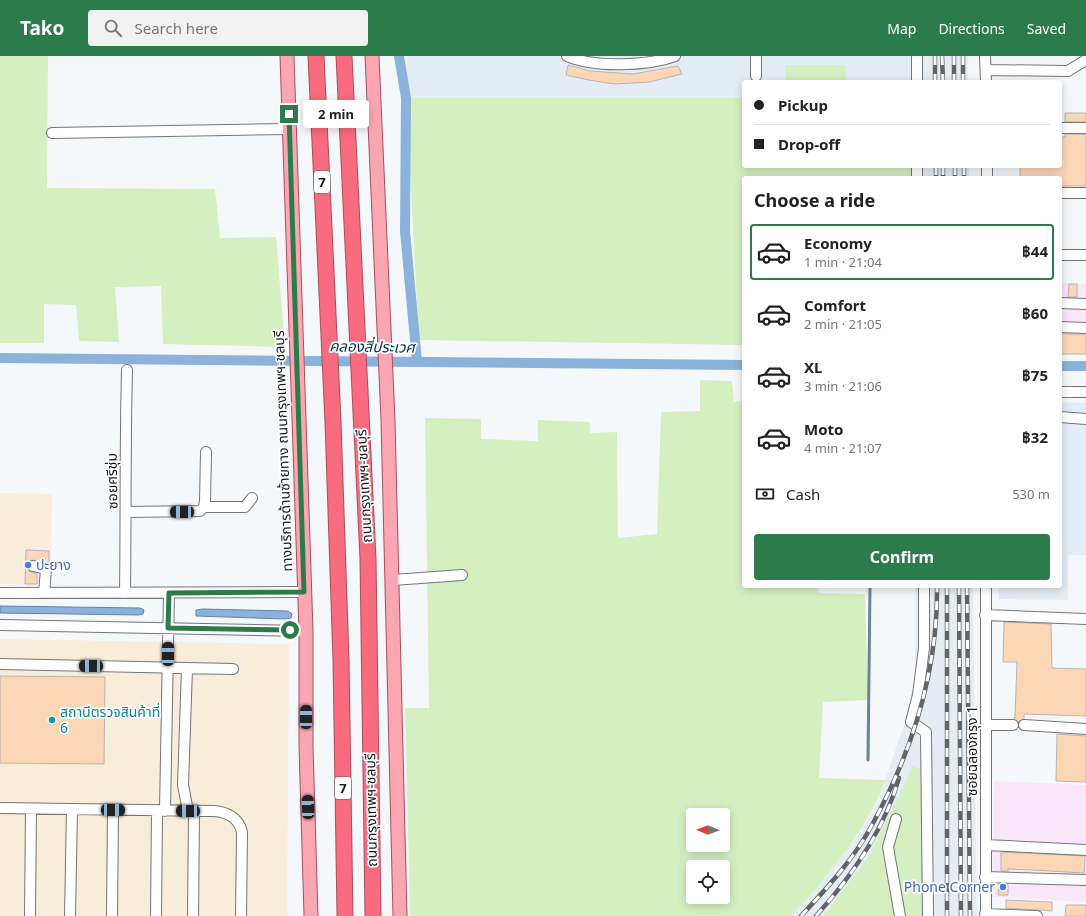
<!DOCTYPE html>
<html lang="en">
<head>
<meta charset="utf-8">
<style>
  :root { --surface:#fff; --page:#f2f2f2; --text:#222; --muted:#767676; --line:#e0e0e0; --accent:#2c7b4b }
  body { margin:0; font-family:"Noto Sans","Noto Sans Thai",sans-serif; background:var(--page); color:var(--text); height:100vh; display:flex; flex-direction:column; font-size:15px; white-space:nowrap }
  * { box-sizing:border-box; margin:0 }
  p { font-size:13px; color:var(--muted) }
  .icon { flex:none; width:22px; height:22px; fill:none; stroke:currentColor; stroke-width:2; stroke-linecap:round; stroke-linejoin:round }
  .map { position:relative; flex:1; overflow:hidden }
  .panel { position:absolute; left:742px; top:120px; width:320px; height:412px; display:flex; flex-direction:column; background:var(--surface); border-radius:4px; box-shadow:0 2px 10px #0003 }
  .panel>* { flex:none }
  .guide { position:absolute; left:742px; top:24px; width:320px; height:88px; border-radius:4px; box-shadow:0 2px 10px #0003; display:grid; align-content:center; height:88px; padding:0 12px; background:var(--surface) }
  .needle { width:26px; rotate:271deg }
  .buttons { position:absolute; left:686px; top:752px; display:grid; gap:8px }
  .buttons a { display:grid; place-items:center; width:44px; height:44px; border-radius:4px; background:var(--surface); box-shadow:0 2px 10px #0003; font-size:20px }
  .end { position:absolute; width:18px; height:18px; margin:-9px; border:5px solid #2c7b4b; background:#fff; box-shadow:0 0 0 2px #fff }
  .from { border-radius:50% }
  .bubble { position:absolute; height:28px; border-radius:4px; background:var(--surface); box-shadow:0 2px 10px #0003; font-size:13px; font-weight:700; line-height:28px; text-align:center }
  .car { position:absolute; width:12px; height:24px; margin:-12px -6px; border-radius:5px; box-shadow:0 0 3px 1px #0007; background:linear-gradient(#222 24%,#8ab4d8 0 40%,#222 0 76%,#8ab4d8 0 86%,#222 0) }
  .guide b { display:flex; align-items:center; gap:14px; height:38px; font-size:15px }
  .guide b+b { border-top:1px solid var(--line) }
  .guide i { width:10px; height:10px; background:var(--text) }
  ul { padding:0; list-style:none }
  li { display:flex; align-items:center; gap:12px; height:56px; margin:0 8px 6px; padding:0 4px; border:2px solid transparent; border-radius:4px }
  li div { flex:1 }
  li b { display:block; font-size:15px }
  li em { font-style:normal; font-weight:700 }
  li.active { border-color:var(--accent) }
  li>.icon { width:36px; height:36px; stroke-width:1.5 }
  h2 { padding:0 12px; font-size:18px; line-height:48px }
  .pay { display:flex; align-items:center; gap:10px; height:44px; padding:0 12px; font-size:15px }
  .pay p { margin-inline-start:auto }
  .primary-button { display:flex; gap:8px; margin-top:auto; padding:8px 12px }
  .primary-button a { flex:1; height:46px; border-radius:4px; background:var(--accent); color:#fff; font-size:16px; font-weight:700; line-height:46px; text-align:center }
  header { display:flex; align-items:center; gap:24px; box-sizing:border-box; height:56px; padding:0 20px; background:var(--accent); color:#fff }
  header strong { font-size:19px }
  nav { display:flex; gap:22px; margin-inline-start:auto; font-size:14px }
  .search { width:280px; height:36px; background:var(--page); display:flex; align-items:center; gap:10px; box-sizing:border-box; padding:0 14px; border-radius:4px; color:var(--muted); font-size:15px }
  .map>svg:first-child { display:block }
  .commercial { fill:#f9e7f9 }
  .industrial { fill:#f7edd8 }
  .built { fill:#e4edf6 }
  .green { fill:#d5efc1; fill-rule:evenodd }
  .water { fill:#8ab2dc; stroke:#6783a1 }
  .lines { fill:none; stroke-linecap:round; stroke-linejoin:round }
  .stream { stroke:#6783a1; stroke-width:3 }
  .canal { stroke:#8ab2dc; stroke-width:10 }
  .building { fill:#fbd7b6; stroke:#b7b4b1 }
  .minor-casing { stroke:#737578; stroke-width:12 }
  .major-casing { stroke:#a94e5b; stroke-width:15 }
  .highway-casing { stroke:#a94e5b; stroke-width:17 }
  .minor { stroke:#fff; stroke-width:10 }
  .major { stroke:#fba7b3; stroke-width:13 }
  .highway { stroke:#f96c80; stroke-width:15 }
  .rail-casing { stroke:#616365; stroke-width:4.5 }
  .rail { stroke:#fff; stroke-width:3; stroke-dasharray:9; stroke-linecap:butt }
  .route { stroke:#2c7b4b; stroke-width:5 }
  .shop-dot { fill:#3f7fe0; stroke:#fff; stroke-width:1.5 }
  .culture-dot { fill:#0f9aa8; stroke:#fff; stroke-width:1.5 }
  .labels { text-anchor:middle; stroke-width:3.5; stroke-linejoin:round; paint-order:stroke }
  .shield { fill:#fff; stroke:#5a5b5c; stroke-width:1 }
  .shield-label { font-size:13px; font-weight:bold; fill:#141516 }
  .street-label { font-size:14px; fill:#141516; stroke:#fff }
  .shop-label { font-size:14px; fill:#366cbe; stroke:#fff; text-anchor:start }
  .culture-label { font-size:14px; fill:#0d838f; stroke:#fff; text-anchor:start }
  .water-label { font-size:15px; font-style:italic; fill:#023056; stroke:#fff }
</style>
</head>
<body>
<header>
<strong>Tako</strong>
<div class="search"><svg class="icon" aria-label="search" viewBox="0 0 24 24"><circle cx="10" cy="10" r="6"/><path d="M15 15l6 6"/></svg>Search here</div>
<nav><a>Map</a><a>Directions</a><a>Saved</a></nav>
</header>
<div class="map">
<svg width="1086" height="860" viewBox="0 0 1086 860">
  <rect width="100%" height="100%" fill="#f5f8fb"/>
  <!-- commercial -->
  <path class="commercial" d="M1060,227L1086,228V298H1060Z
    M24,491L51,492V529H23Z
    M994,725L1086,729V846L992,841Z"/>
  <!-- industrial -->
  <path class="industrial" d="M0,437L52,438L51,492H24L23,529L0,528Z
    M0,583L289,588L287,860H0Z"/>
  <!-- built -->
  <path class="built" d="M407,0H968V26H744V42H406Z
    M911,110H969V122H911Z
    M1060,346L1086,347V499H1068V544L999,543V530H1060Z
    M915,530H973L977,860H792L840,803L859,777L878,745L906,663L915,619Z"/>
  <!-- green -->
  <path class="green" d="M0,0H48L47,132L215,133L220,182L276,181L285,291L163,288L161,230L115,231L119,286L79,285L76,249L44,248V287H0Z
    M785,9H845L846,26H786Z
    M406,42H744V110H911V122H744V289L419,284Z
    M700,324L732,325L734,346L744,345V530H818L819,537L865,538L868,644L823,646L819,722L886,724C866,776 828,819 792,860H410L405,652H429L425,362L481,363V383L538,385V364L590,366V377L617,376L618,482L657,478L661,356L700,355ZM693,759H723V789H693ZM693,811H723V841H693Z
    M913,710L925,715L926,860H823L869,800Z"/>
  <!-- water -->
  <path class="water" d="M0,550L140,552L144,554L143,558L139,559L0,557Z
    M203,553L288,555L292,558L291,562L285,563L196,560V554Z"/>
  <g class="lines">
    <!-- stream -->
    <path class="stream" d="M868,704L870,530"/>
    <!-- canal -->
    <path class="canal" d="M399,0L406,42L405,175L417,306
      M0,302L744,309
      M1060,310H1086"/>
  </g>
  <!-- building -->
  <path class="building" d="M568,9L590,15L633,18L678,10L682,18L649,26L614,28L589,24L566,19Z
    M1065,57H1086V66H1065Z
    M1065,78H1086V130H1060V122H1020V110H1060V81H1065Z
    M1069,228H1077V241H1068Z
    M1060,278H1086V298H1060Z
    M26,494L49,495V506L31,504L27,508L29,515L37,518V528H25Z
    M1004,566L1051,568L1052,612L1086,613V660L1024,658V663L1018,666L1014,663L1015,660L1017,606H1003Z
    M0,620L105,621L104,708L0,707Z
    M1057,678L1086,680V726L1056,725Z
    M1001,796L1085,800L1084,817L1033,814L1008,813V815H1001Z
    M999,828H1008V839H998Z
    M1006,844L1052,846V855L1006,852Z
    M1066,849H1086V860H1065Z"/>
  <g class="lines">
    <defs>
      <path id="minor" d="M567,0C594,12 648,10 675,0
        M756,0V20
        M917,0V26
        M985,0L986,26
        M986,14L1068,15L1086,4
        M1060,72H1086
        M52,77L289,73
        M917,110V122
        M987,110V122
        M1060,137H1086
        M1060,199H1086
        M1060,247L1086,248
        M1060,271L1086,272
        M1060,336H1086
        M1060,361L1086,363
        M204,451H245L252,442
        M126,456L200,455L204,451L205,445L206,396
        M33,510L46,513L44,537
        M393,524L462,519
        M924,530V592L918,639L911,666L926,676L928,860
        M0,537L304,536
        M125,537C126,462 125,388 127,314
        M985,559L1086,563
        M0,569L306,575
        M0,608L233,613
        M187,612L183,729L188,755
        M986,669H1013
        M1024,669L1086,673
        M0,752L214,755C227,756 239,762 242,776L241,860
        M165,755L169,537
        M896,763L888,791L900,860
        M986,789L1086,794
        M985,821L1086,824
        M985,858L1037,860
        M30,860L31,753
        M70,860L72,753
        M112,860L113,754
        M156,860L157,755
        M193,860L194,755
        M986,860V530"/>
      <path id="major" d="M287,0L306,575V690L311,860
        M372,0L388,364L400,860"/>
      <path id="highway" d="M316,0L333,366L341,604L345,860
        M344,0L368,503L373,860"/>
    </defs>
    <!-- minor casing -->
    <use href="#minor" class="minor-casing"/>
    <!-- major casing -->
    <use href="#major" class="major-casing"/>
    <!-- highway casing -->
    <use href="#highway" class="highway-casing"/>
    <!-- minor -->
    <use href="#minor" class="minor"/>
    <!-- major -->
    <use href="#major" class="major"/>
    <!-- highway -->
    <use href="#highway" class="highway"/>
    <defs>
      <path id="rail" d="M935,0V26
        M942,0L943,26
        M954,0V26
        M963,0V26
        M936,110V122
        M943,110V122
        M955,110V122
        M964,110V122
        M947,530V860
        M959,530L961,860
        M967,530L970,860
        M801,860C827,832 854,803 872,769C912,696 938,614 937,530
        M816,860C852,820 884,775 899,722"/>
    </defs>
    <!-- rail casing -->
    <use href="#rail" class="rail-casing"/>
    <!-- rail -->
    <use href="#rail" class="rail"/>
  </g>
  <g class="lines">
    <!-- route -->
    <path class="route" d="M289,58L304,536L169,537L168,572L290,574"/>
  </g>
  <!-- markers -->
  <g class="shop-dot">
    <circle cx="28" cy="509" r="4"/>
    <circle cx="1003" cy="831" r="4"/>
  </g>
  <circle class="culture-dot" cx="52" cy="664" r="4"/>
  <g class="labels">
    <!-- shield labels -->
    <g class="shield">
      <rect x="314" y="115" width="16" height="22" rx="3"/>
      <rect x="335" y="721" width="16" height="22" rx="3"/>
    </g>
    <g class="shield-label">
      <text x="322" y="131">7</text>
      <text x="343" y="737">7</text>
    </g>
    <!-- street labels -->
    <g class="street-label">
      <text transform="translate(283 395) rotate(-92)" y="5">ทางบริการด้านซ้ายทาง ถนนกรุงเทพฯ-ชลบุรี</text>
      <text transform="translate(112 425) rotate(-91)" y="5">ซอยศรีชุ่ม</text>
      <text transform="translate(364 430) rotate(-93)" y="5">ถนนกรุงเทพฯ-ชลบุรี</text>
      <text transform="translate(972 695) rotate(-90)" y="5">ซอยฉลองกรุง 1</text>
      <text transform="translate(371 754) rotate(-91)" y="5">ถนนกรุงเทพฯ-ชลบุรี</text>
    </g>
    <!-- shop labels -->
    <g class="shop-label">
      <text x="36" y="514">ปะยาง</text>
      <text x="995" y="836" text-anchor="end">Phone Corner</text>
    </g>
    <!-- culture labels -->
    <g class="culture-label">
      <text x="60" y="661">สถานีตรวจสินค้าที่<tspan x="60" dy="16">6</tspan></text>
    </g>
    <!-- water labels -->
    <g class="water-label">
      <text transform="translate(372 291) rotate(1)" y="5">คลองสี่ประเวศ</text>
    </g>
  </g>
</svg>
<div class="buttons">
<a><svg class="needle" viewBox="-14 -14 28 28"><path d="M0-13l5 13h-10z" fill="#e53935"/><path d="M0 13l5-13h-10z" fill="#767676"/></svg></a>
<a><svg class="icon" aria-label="locate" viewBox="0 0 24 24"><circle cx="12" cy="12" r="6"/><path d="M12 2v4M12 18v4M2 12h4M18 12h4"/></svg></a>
</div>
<i class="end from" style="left:290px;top:574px"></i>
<i class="end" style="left:289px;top:58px"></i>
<div class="bubble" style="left:303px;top:44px;width:66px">2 min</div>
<i class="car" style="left:182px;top:456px;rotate:270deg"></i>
<i class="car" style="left:168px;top:598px;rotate:0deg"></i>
<i class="car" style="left:91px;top:610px;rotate:271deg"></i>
<i class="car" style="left:306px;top:661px;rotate:0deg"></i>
<i class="car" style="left:308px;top:751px;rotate:358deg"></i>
<i class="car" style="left:113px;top:754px;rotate:91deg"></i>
<i class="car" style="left:188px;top:755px;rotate:271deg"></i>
<div class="guide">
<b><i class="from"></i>Pickup</b>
<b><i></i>Drop-off</b>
</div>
<section class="panel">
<h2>Choose a ride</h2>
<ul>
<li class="active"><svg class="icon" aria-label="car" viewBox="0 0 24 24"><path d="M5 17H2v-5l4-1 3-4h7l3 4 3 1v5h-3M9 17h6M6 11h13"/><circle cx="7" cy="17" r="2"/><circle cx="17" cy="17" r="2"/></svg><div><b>Economy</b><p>1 min · 21:04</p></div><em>฿44</em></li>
<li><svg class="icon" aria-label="car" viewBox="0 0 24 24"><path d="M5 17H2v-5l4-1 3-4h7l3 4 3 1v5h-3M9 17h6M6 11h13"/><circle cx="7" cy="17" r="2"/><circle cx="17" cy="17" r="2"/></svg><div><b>Comfort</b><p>2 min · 21:05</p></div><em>฿60</em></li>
<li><svg class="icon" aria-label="car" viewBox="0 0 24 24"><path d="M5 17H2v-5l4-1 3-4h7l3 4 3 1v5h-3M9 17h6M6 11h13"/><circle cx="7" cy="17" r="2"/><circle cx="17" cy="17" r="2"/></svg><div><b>XL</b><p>3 min · 21:06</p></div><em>฿75</em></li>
<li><svg class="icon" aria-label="car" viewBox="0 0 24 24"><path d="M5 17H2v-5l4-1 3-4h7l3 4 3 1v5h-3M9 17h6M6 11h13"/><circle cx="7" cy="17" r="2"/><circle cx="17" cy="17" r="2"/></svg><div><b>Moto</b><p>4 min · 21:07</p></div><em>฿32</em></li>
</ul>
<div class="pay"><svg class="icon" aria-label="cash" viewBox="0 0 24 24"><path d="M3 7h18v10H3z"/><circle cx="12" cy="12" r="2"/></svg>Cash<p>530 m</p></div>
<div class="primary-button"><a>Confirm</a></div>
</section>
</div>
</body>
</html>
